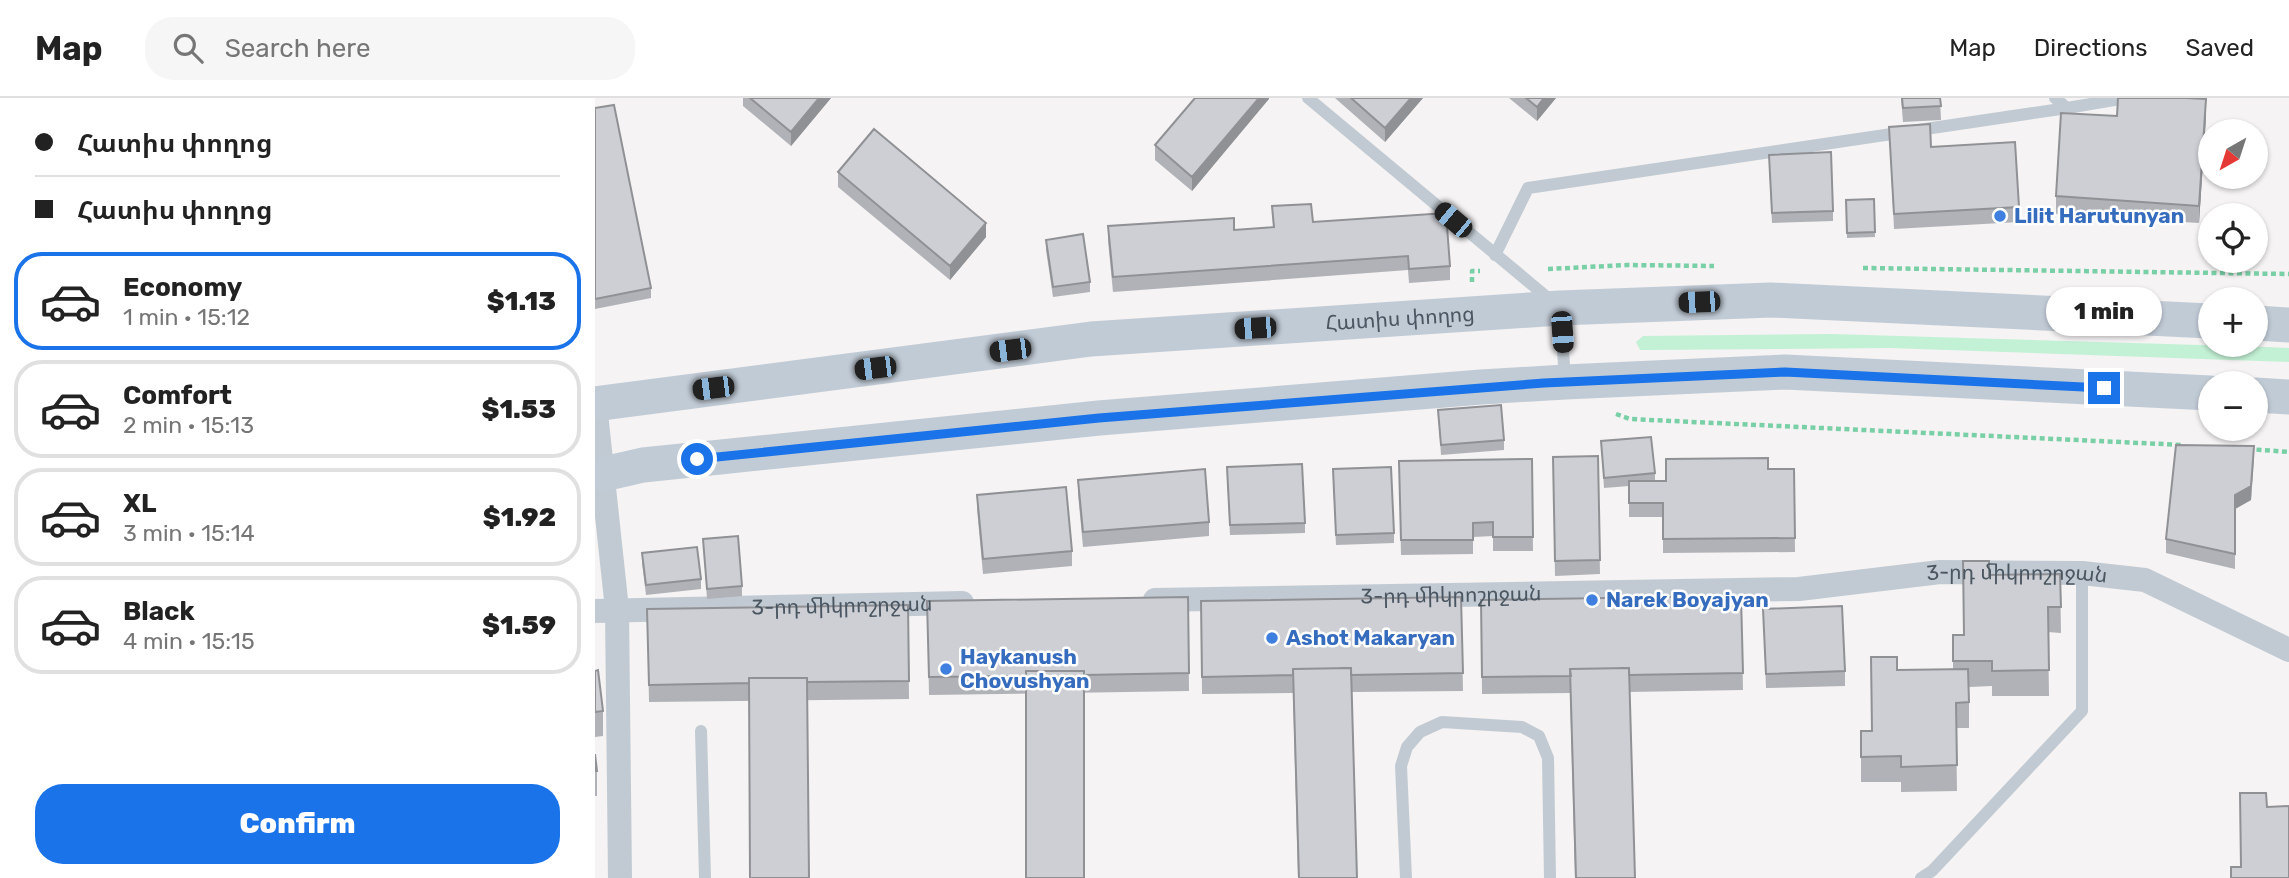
<!DOCTYPE html>
<html lang="en">
<head>
<meta charset="utf-8">
<style>
  :root { --surface:#fff; --page:#f6f6f6; --text:#222; --muted:#767676; --line:#e0e0e0; --accent:#1a73e8 }
  body { margin:0; font-family:Rubik,"Noto Sans Armenian",sans-serif; background:var(--page); color:var(--text); height:100vh; display:flex; flex-direction:column; font-size:26px; white-space:nowrap }
  * { box-sizing:border-box; margin:0 }
  p { font-size:23px; color:var(--muted) }
  .icon { flex:none; width:38px; height:38px; fill:none; stroke:currentColor; stroke-width:2; stroke-linecap:round; stroke-linejoin:round }
  .map { position:relative; flex:1; overflow:hidden }
  .sheet { display:flex; flex-direction:column; background:var(--surface); width:595px }
  .sheet>* { flex:none }
  .top-card { display:grid; align-content:center; height:154px; padding:0 35px; background:var(--surface) }
  .needle { width:46px; rotate:219deg }
  .controls { position:absolute; left:1603px; top:21px; display:grid; gap:14px }
  .controls a { display:grid; place-items:center; width:70px; height:70px; border-radius:50%; background:var(--surface); box-shadow:0 2px 5px #0004; font-size:35px }
  .end { position:absolute; width:32px; height:32px; margin:-16px; border:9px solid #1a73e8; background:#fff; box-shadow:0 0 0 4px #fff }
  .from { border-radius:50% }
  .bubble { position:absolute; height:49px; border-radius:24px; background:var(--surface); box-shadow:0 2px 5px #0004; font-size:23px; font-weight:800; line-height:49px; text-align:center }
  .car { position:absolute; width:21px; height:42px; margin:-21px -10px; border-radius:9px; box-shadow:0 0 5px 2px #0007; background:linear-gradient(#222 24%,#8ab4d8 0 40%,#222 0 76%,#8ab4d8 0 86%,#222 0) }
  .top-card b { display:flex; align-items:center; gap:24px; height:66px; font-size:26px }
  .top-card b+b { border-top:2px solid var(--line) }
  .top-card i { width:18px; height:18px; background:var(--text) }
  ul { padding:0; list-style:none }
  li { display:flex; align-items:center; gap:21px; height:98px; margin:0 14px 10px; padding:0 21px; border:4px solid var(--line); border-radius:28px }
  li div { flex:1 }
  li b { display:block; font-size:26px }
  li em { font-style:normal; font-weight:800 }
  li.active { border-color:var(--accent) }
  li>.icon { width:63px; height:63px; stroke-width:1.5 }
  .cta { display:flex; gap:14px; margin-top:auto; padding:14px 35px }
  .cta a { flex:1; height:80px; border-radius:28px; background:var(--accent); color:#fff; font-size:28px; font-weight:800; line-height:80px; text-align:center }
  header { display:flex; align-items:center; gap:42px; box-sizing:border-box; height:98px; padding:0 35px; background:var(--surface); border-bottom:2px solid var(--line) }
  header strong { font-size:33px }
  nav { display:flex; gap:38px; margin-inline-start:auto; font-size:24px }
  .search { width:490px; height:63px; background:var(--page); display:flex; align-items:center; gap:18px; box-sizing:border-box; padding:0 24px; border-radius:28px; color:var(--muted); font-size:26px }
  main { display:flex; flex:1; min-height:0 }
  .map>svg:first-child { display:block }
  .green { fill:#c3f1d5 }
  .lines { fill:none; stroke-linecap:round; stroke-linejoin:round }
  .path { stroke:#7ad0a6; stroke-width:4.5; stroke-dasharray:5 3.5; stroke-linecap:butt }
  .lane { stroke:#c1cad2; stroke-width:12 }
  .street { stroke:#c1cad2; stroke-width:24 }
  .secondary { stroke:#c1cbd6; stroke-width:35 }
  .wall { fill:#b0b2b7 }
  .shaded-wall { fill:#909195 }
  .building { fill:#cdcfd5; stroke:#909195; stroke-width:2 }
  .route { stroke:#1a73e8; stroke-width:9 }
  .shop-dot { fill:#3f7fe0; stroke:#fff; stroke-width:2.5 }
  .labels { text-anchor:middle; stroke-width:5; stroke-linejoin:round; paint-order:stroke }
  .shop-label { font-size:21px; font-weight:bold; fill:#366cbe; stroke:#fff; text-anchor:start }
  .street-label { font-size:21px; fill:#4a5661; stroke:#fff }
</style>
</head>
<body>
<header>
<strong>Map</strong>
<div class="search"><svg class="icon" aria-label="search" viewBox="0 0 24 24"><circle cx="10" cy="10" r="6"/><path d="M15 15l6 6"/></svg>Search here</div>
<nav><a>Map</a><a>Directions</a><a>Saved</a></nav>
</header>
<main>
<section class="sheet">
<div class="top-card">
<b><i class="from"></i>Հատիս փողոց</b>
<b><i></i>Հատիս փողոց</b>
</div>
<ul>
<li class="active"><svg class="icon" aria-label="car" viewBox="0 0 24 24"><path d="M5 17H2v-5l4-1 3-4h7l3 4 3 1v5h-3M9 17h6M6 11h13"/><circle cx="7" cy="17" r="2"/><circle cx="17" cy="17" r="2"/></svg><div><b>Economy</b><p>1 min · 15:12</p></div><em>$1.13</em></li>
<li><svg class="icon" aria-label="car" viewBox="0 0 24 24"><path d="M5 17H2v-5l4-1 3-4h7l3 4 3 1v5h-3M9 17h6M6 11h13"/><circle cx="7" cy="17" r="2"/><circle cx="17" cy="17" r="2"/></svg><div><b>Comfort</b><p>2 min · 15:13</p></div><em>$1.53</em></li>
<li><svg class="icon" aria-label="car" viewBox="0 0 24 24"><path d="M5 17H2v-5l4-1 3-4h7l3 4 3 1v5h-3M9 17h6M6 11h13"/><circle cx="7" cy="17" r="2"/><circle cx="17" cy="17" r="2"/></svg><div><b>XL</b><p>3 min · 15:14</p></div><em>$1.92</em></li>
<li><svg class="icon" aria-label="car" viewBox="0 0 24 24"><path d="M5 17H2v-5l4-1 3-4h7l3 4 3 1v5h-3M9 17h6M6 11h13"/><circle cx="7" cy="17" r="2"/><circle cx="17" cy="17" r="2"/></svg><div><b>Black</b><p>4 min · 15:15</p></div><em>$1.59</em></li>
</ul>
<div class="cta"><a>Confirm</a></div>
</section>
<div class="map">
<svg width="1694" height="780" viewBox="0 0 1694 780">
  <rect width="100%" height="100%" fill="#f5f3f3"/>
  <!-- green -->
  <path class="green" d="M1237,236L1672,249L1694,250V264L1295,250L1051,252H1045L1041,244L1048,238Z"/>
  <g class="lines">
    <!-- path -->
    <path class="path" d="M1268,170L1694,176
      M953,171L1032,167L1119,168
      M877,184V173H885
      M1021,316L1035,321L1588,347
      M1653,351L1694,354"/>
    <!-- lane -->
    <path class="lane" d="M713,0L965,210L970,281
      M1460,0L1472,10L1531,0
      M900,157L933,90L1472,10
      M106,633L110,780
      M811,780L806,668L812,649L825,634L847,624L927,629L944,638L953,660L955,780
      M1326,780L1337,773L1487,613V475"/>
    <!-- street -->
    <g class="street">
      <path d="M0,306L22,511L25,780"/>
      <path id="s1" d="M560,502L1204,491L1345,474L1487,475L1550,482L1694,552"/>
      <path id="s2" d="M0,513L367,505"/>
    </g>
    <!-- secondary -->
    <g class="secondary">
      <path d="M1661,225L1694,227"/>
      <path d="M1661,297L1694,299"/>
      <path id="s3" d="M0,306L496,241L965,210L1176,202L1615,223"/>
      <path d="M0,378L48,367L504,320L886,289L970,284L1190,274L1615,295"/>
    </g>
  </g>
  <!-- wall -->
  <path class="wall" d="M148,0H236L196,48L148,8Z
    M674,0L597,93L560,62V47Z
    M740,0H828L790,44Z
    M914,0H961L942,23Z
    M1306,0H1345L1346,22L1308,24Z
    M0,10L56,190V200L0,211Z
    M1522,18L1611,19L1604,125L1461,116V98Z
    M1294,29L1336,49L1424,109V124L1299,131Z
    M1174,67L1238,113V123L1177,125Z
    M243,74L391,139L355,182L243,89Z
    M1279,101L1280,139L1252,140L1251,102Z
    M677,108L718,124L855,168V182L814,185L813,172L518,194L513,143V128L639,132L678,129Z
    M451,142L495,184V194L458,199L451,152Z
    M843,312L909,342V352L846,357Z
    M1006,343L1060,375V383H1071L1173,371H1199L1200,454L1068,455V419H1034V388L1009,390Z
    M1003,358L1005,476L960,478L958,359Z
    M937,361L938,453H898V438L878,439V456L806,457L804,363Z
    M1659,362L1656,402L1640,411V471L1571,455V441Z
    M632,379L710,425V435L635,437Z
    M738,381L799,435V445L741,447Z
    M483,382L614,424V438L488,449L483,396Z
    M382,397L477,453V468L388,476L382,411Z
    M108,441L147,488V498L112,501Z
    M47,455L106,481V491L51,497L47,465Z
    M1465,476L1466,535L1453,534L1454,598H1397V588L1374,589V630H1361L1362,693L1306,694V684H1266V633H1277L1302,572H1358V537H1368L1394,477Z
    M1146,498L1148,592L1034,594L1040,780H980L975,595L887,596L886,502Z
    M593,499L594,593L334,597L332,503Z
    M866,499L868,593L757,594L762,780H703L698,595L607,596L606,503Z
    M313,507L314,601L54,604L52,511Z
    M1168,511L1250,573V588L1171,590Z
    M0,573L8,613V638L0,639Z
    M0,656L2,673V698H0Z"/>
  <!-- shaded-wall -->
  <path class="shaded-wall" d="M224,0H236L196,48V34Z
    M664,0H674V1L597,93V79Z
    M816,0H828L790,44V30Z
    M949,0H961L942,23V9Z
    M1611,1V19L1604,125V108Z
    M391,125V139L355,182V168Z
    M1659,348L1656,402L1640,411V397Z"/>
  <!-- building -->
  <path class="building" d="M155,0H224L196,34Z
    M600,0H664L597,79L560,47Z
    M756,0H816L790,30Z
    M931,0H949L942,9Z
    M1307,0H1345L1346,8L1308,10Z
    M1523,0H1591L1611,1L1604,108L1461,98L1466,15L1522,18Z
    M19,7L56,190L0,201V10Z
    M1335,26L1336,49L1420,44L1424,109L1299,116L1294,29Z
    M279,31L391,125L355,168L243,74Z
    M1236,54L1238,113L1177,115L1174,57Z
    M1279,101L1280,134L1252,135L1251,102Z
    M716,106L718,124L851,115L855,168L814,171L813,158L518,179L513,128L639,120V132L679,129L677,108Z
    M488,136L495,184L458,189L451,142Z
    M906,307L909,342L846,347L843,312Z
    M1056,339L1060,375L1009,380L1006,343Z
    M1581,347L1659,348L1656,388L1640,397V456L1571,441Z
    M1003,358L1005,462L960,463L958,359Z
    M1173,360V371H1199L1200,440L1068,441V405H1034V383H1071V361Z
    M937,361L938,439H898V424L878,425V442H806L804,363Z
    M707,366L710,425L635,427L632,369Z
    M796,369L799,435L741,437L738,371Z
    M610,371L614,424L488,434L483,382Z
    M471,389L477,453L388,461L382,397Z
    M143,438L147,488L112,491L108,441Z
    M102,449L106,481L51,487L47,455Z
    M1368,463H1394V477L1465,476L1466,509H1453L1454,572L1397,573V563H1358V537H1369Z
    M1146,498L1148,575L1034,577V570L975,571L976,578L887,579L886,502Z
    M593,499L594,575L489,577V573H431V578L334,579L332,503Z
    M866,499L868,575L756,577V570L698,571V577L607,579L606,503Z
    M313,507L314,583L212,584V580H154V585L54,587L52,511Z
    M1247,508L1250,573L1171,576L1168,511Z
    M1276,559H1302V572L1373,571L1374,604L1361,605L1362,667L1306,669V658L1266,659V633H1277Z
    M756,570L762,780H704L698,571Z
    M1034,570L1040,780H981L975,571Z
    M3,572L8,613L0,614V573Z
    M431,573H489V780H431Z
    M154,580H212L214,780H155Z
    M0,656L2,673H0Z
    M1645,695H1671L1672,709L1694,708V780H1636V769H1646Z"/>
  <g class="lines">
    <!-- route -->
    <path class="route" d="M102,361L504,320L949,285L1190,274L1509,290"/>
  </g>
  <!-- markers -->
  <g class="shop-dot">
    <circle cx="1405" cy="118" r="7"/>
    <circle cx="997" cy="502" r="7"/>
    <circle cx="677" cy="540" r="7"/>
    <circle cx="351" cy="571" r="7"/>
  </g>
  <g class="labels">
    <!-- shop labels -->
    <g class="shop-label">
      <text x="1419" y="125">Lilit Harutunyan</text>
      <text x="1011" y="509">Narek Boyajyan</text>
      <text x="691" y="547">Ashot Makaryan</text>
      <text x="365" y="566">Haykanush<tspan x="365" dy="24">Chovushyan</tspan></text>
    </g>
    <!-- street labels -->
    <g class="street-label">
      <text dy="7" stroke="none"><textPath href="#s3" startOffset="810">Հատիս փողոց</textPath></text>
      <text dy="7" stroke="none"><textPath href="#s1" startOffset="863">3-րդ միկրոշրջան</textPath></text>
      <text dy="7" stroke="none"><textPath href="#s1" startOffset="296">3-րդ միկրոշրջան</textPath></text>
      <text dy="7" stroke="none"><textPath href="#s2" startOffset="247">3-րդ միկրոշրջան</textPath></text>
    </g>
  </g>
</svg>
<div class="controls">
<a><svg class="needle" viewBox="-14 -14 28 28"><path d="M0-13l5 13h-10z" fill="#e53935"/><path d="M0 13l5-13h-10z" fill="#767676"/></svg></a>
<a><svg class="icon" aria-label="locate" viewBox="0 0 24 24"><circle cx="12" cy="12" r="6"/><path d="M12 2v4M12 18v4M2 12h4M18 12h4"/></svg></a>
<a>+</a>
<a>−</a>
</div>
<i class="end from" style="left:102px;top:361px"></i>
<i class="end" style="left:1509px;top:290px"></i>
<div class="bubble" style="left:1451px;top:189px;width:116px">1 min</div>
<i class="car" style="left:858px;top:122px;rotate:310deg"></i>
<i class="car" style="left:1104px;top:204px;rotate:268deg"></i>
<i class="car" style="left:660px;top:230px;rotate:266deg"></i>
<i class="car" style="left:967px;top:234px;rotate:176deg"></i>
<i class="car" style="left:415px;top:252px;rotate:263deg"></i>
<i class="car" style="left:280px;top:270px;rotate:263deg"></i>
<i class="car" style="left:118px;top:290px;rotate:263deg"></i>
</div>
</main>
</body>
</html>
